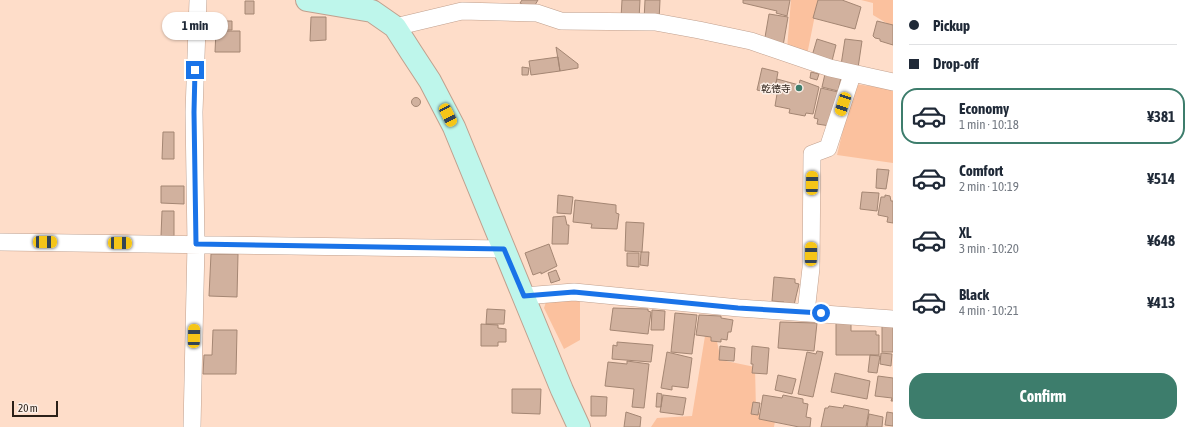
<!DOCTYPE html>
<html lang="en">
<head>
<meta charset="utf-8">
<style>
  :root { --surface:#fff; --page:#f6f6f7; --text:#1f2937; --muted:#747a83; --line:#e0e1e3; --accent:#3d7d6c }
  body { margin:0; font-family:"Asap Condensed","Noto Sans JP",sans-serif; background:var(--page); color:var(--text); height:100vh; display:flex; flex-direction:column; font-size:15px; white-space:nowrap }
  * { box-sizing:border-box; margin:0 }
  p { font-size:13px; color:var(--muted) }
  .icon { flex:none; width:22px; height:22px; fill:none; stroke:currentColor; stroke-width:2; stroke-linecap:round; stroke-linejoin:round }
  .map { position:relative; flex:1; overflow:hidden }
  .drawer { display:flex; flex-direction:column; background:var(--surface); width:300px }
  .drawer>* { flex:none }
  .hud { display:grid; align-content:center; height:88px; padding:0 16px; background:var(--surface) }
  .scale { position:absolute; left:12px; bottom:10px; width:46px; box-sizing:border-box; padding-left:4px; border:2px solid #2b2018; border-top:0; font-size:11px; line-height:14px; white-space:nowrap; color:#2b2018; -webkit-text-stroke:3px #fcefe7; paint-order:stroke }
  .end { position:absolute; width:18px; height:18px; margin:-9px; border:5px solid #1a73e8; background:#fff; box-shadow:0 0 0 2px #fff }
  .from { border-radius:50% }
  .bubble { position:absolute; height:28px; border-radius:14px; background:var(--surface); box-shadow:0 1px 3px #0004; font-size:13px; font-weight:700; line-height:28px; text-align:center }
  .car { position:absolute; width:12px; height:24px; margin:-12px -6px; border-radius:5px; box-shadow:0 0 3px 1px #0007; background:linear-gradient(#f5c518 24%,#345 0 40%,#f5c518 0 76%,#345 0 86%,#f5c518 0) }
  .hud b { display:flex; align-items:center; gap:14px; height:38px; font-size:15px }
  .hud b+b { border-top:1px solid var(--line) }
  .hud i { width:10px; height:10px; background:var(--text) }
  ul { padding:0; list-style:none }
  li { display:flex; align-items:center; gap:12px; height:56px; margin:0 8px 6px; padding:0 8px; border:2px solid transparent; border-radius:16px }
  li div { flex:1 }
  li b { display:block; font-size:15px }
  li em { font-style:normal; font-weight:700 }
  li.current { border-color:var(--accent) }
  li>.icon { width:36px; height:36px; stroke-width:1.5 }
  .action { display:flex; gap:8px; margin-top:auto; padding:8px 16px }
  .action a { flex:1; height:46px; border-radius:16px; background:var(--accent); color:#fff; font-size:16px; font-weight:700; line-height:46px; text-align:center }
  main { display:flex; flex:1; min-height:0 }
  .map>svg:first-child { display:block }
  .green { fill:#fbc19e }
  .building { fill:#d1b19e; stroke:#a48673 }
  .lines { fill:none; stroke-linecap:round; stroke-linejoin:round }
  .street-casing { stroke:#c0a08e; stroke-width:18 }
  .secondary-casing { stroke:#c0a08e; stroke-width:24 }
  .street { stroke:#fff; stroke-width:17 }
  .secondary { stroke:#bef6eb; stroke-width:22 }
  .route { stroke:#1a73e8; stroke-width:5 }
  .poi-dot { fill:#3d7d6c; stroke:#fcefe7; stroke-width:1.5 }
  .labels { text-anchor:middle; stroke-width:3; stroke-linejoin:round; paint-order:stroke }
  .poi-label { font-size:10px; fill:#2b2018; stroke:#fcefe7; text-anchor:end }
</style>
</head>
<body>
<main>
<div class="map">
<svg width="893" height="427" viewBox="0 0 893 427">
  <rect width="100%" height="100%" fill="#feddc9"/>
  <!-- green -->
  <path class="green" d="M791,0H818L807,55L787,49Z
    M861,0H893V27L873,15V3Z
    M854,84L893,89V163L837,155Z
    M547,299L580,300V340L564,349L544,308Z
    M705,336L716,337L721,360L755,367L756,411L775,421L774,427H651L657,418L692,416Z"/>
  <!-- building -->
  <path class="building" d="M522,0H538L532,10L520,3Z
    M622,0H640L639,19L621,18Z
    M645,0H660L659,21L644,20Z
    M743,0H790L787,16L776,13L777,11L743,3Z
    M818,0H842L861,7L855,29L813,18Z
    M245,1H254V14H245Z
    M769,14L788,17L783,46L764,43Z
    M311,17H326V40L310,41Z
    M205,21H232V30H205Z
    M877,21L893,25V45L880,41V39L875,38L873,36Z
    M216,31H240V52H215Z
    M817,39L836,45L832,61L812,56Z
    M845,39L862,41L858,68L841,65Z
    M556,47L578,64V68L560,71Z
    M558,57L560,71L531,75L529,61Z
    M522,67L529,68L528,75H522Z
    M762,68L778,72L774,94L757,90Z
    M811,72L819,74L817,80L810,78Z
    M825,74L841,78L838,91L822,87Z
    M777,79L799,85L800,80L819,87L813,114L806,113L805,116L789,113L790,109L775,106L777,94H779L780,88L775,87Z
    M821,88L838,92L830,126L817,124L818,119L814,118Z
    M411.5 102a4.5 4.5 0 1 1 9 0a4.5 4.5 0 1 1-9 0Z
    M163,132H174V159H162Z
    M877,169L889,170L886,189L876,188Z
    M161,186H184V204L161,203Z
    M862,192L879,193L877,211L860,209Z
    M558,195L573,197L571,214L557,213Z
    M885,195L890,196L891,201H893V223L887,222L888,217L878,215L881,197H885Z
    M575,200L616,205V213L619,214L617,229L591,228L592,224L573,222Z
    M162,211H174V236H161Z
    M565,216L567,225H569L568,244H552L553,217Z
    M626,222L644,223L642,252L625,251Z
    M549,244L557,266L541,274V272L533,275L525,253Z
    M641,252H649L648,266L640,265Z
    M627,253H639V267L627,266Z
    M211,254H238L237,297L209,296Z
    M556,270L560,280L551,283L548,273Z
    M774,277L795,279V283L799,284L794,305L784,304V302L772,301Z
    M613,308L648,309V311L651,312L648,334L610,330Z
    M487,309L505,310L504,324H486Z
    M652,310L665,311L664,330H651Z
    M675,313L697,315L692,354L671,352Z
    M699,315L721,316V318L733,320L731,332H728L727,340L721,339V342L711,341V337L696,335Z
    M780,322L817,323L814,351L778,348Z
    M836,322L851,323V331H876V335H879V355H836Z
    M481,324L498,325V328L506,329V342H498V346H481Z
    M882,325L893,326V352H882Z
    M213,330H237L236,374H203L204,355H212Z
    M617,342L653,345L651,362L612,359L613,345L617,346Z
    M720,346L735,348L734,361L719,360Z
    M752,346L769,348L767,374L752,373L753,364H751Z
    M817,351L823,352L813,397L798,394L807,352L816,354Z
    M667,352L692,358L688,388L672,386V390L661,388Z
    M881,353L892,354L891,366L880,364Z
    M870,355L880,356L877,373L868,372Z
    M627,361L649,364L644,408L632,407L634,389L605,386L608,362L627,364Z
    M835,373L870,381L867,399L831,392Z
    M778,375L796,379L792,394L775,390Z
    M878,376L893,378V401H891L892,398L875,396Z
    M512,389H541L540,414L512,413Z
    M657,393L662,394L661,407H656Z
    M663,395L686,398L683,415L660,412Z
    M763,395L782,398L783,395L803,399V403L808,404L806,417L811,418L810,427H799L759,419Z
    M591,396L607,397L606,416H591Z
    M753,402L760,403L758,415L751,414Z
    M844,405L869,410L866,427H821L825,408H828L829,406L843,408Z
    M626,412L641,417L640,427H624Z
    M887,412L893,413V426L885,425Z
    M869,414L883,417L882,427H867Z"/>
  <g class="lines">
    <defs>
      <path id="street" d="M395,27L462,11L537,13L561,21L655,22L699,30L751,41L830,68L893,82
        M0,242L504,249
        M524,296L574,292L739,308L893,319
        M806,312L811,268L812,154L828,148L852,75
        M192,427L196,244L194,112L198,0"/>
      <path id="secondary" d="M307,0L372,11L395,27L411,52L430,81L454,127L562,390L579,427"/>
    </defs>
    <!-- street casing -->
    <use href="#street" class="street-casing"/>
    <!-- secondary casing -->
    <use href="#secondary" class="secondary-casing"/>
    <!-- street -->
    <use href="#street" class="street"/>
    <!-- secondary -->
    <use href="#secondary" class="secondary"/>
  </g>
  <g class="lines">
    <!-- route -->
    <path class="route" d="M195,70L194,112L196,244L504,249L524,296L574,292L738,308L821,313"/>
  </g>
  <!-- markers -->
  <circle class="poi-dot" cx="799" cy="88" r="4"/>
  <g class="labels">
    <!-- poi labels -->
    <g class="poi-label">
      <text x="791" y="92">乾徳寺</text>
    </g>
  </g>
</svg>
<div class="scale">20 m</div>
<i class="end from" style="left:821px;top:313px"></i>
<i class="end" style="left:195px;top:70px"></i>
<div class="bubble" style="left:162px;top:12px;width:66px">1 min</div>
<i class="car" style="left:843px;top:104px;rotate:198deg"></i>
<i class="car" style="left:448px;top:115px;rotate:153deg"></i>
<i class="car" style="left:812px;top:183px;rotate:1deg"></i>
<i class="car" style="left:45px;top:242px;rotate:90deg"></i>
<i class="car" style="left:120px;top:243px;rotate:91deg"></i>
<i class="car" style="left:811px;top:254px;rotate:1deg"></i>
<i class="car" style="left:194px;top:336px;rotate:1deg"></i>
</div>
<section class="drawer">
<div class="hud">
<b><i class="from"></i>Pickup</b>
<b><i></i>Drop-off</b>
</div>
<ul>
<li class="current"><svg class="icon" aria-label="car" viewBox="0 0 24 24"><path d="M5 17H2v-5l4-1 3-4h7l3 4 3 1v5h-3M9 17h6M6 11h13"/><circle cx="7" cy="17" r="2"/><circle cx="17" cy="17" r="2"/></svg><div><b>Economy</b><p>1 min · 10:18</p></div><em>¥381</em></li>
<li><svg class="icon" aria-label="car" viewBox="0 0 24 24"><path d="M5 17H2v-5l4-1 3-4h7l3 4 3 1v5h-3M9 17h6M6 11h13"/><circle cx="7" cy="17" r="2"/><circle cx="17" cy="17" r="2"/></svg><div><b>Comfort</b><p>2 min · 10:19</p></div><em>¥514</em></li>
<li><svg class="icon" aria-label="car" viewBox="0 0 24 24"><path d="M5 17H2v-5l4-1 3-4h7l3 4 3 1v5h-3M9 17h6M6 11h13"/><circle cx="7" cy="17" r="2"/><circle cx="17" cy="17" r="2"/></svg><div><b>XL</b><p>3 min · 10:20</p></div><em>¥648</em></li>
<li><svg class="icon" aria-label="car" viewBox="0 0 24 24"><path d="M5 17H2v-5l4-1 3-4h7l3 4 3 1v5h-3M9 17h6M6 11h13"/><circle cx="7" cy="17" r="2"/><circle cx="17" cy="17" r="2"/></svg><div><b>Black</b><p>4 min · 10:21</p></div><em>¥413</em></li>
</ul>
<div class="action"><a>Confirm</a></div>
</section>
</main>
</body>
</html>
